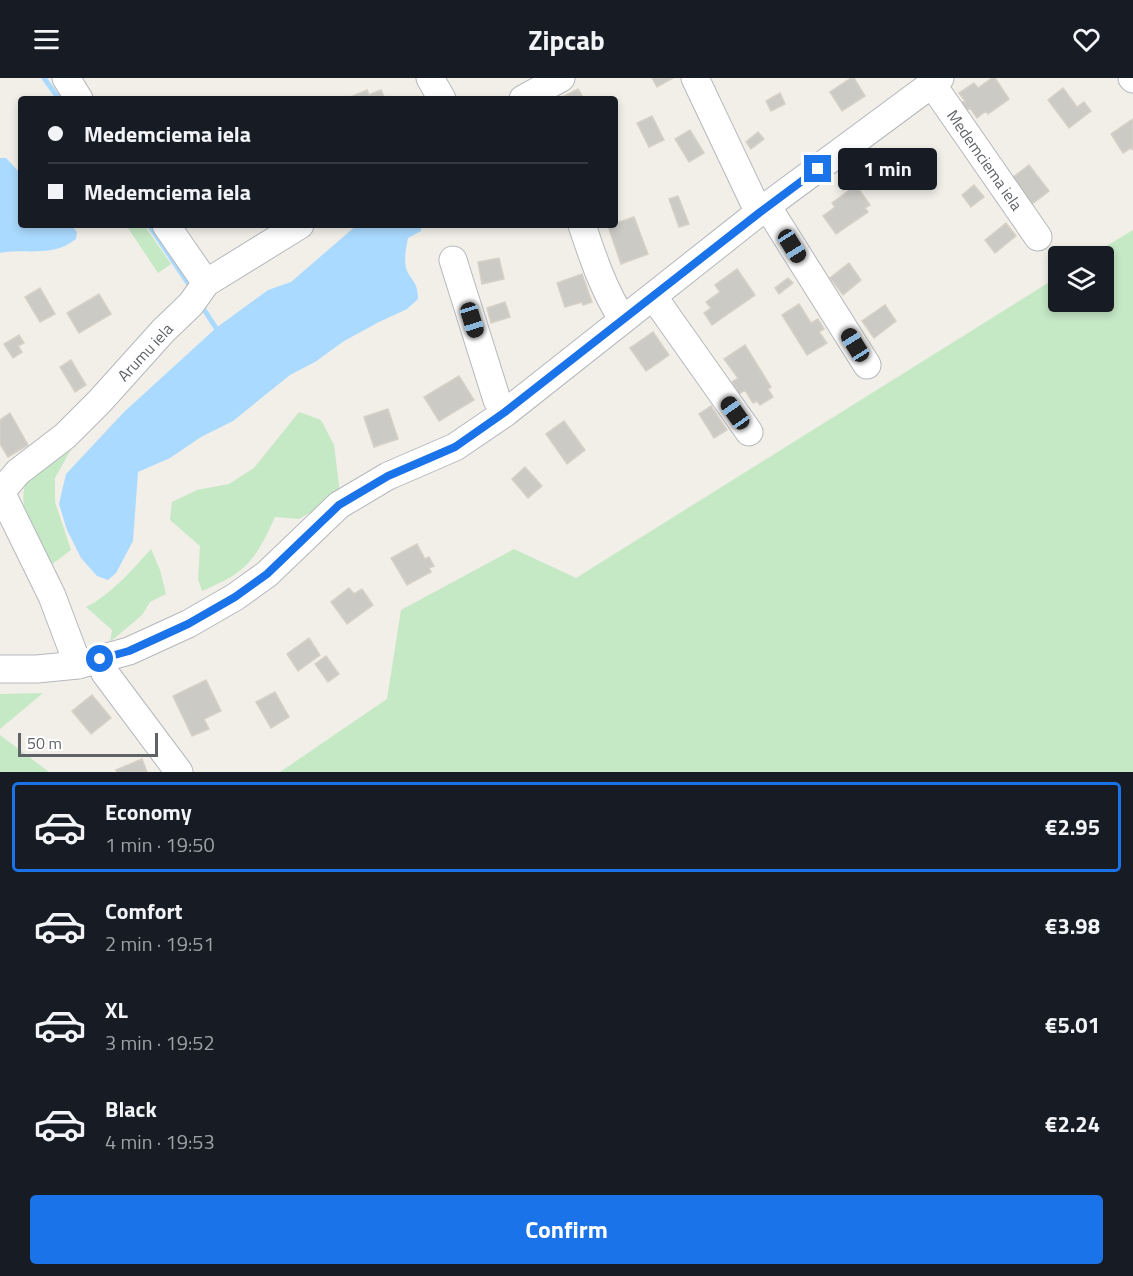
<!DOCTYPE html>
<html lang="en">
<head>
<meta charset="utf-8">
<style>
  :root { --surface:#171b24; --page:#20242c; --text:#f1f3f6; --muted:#9ea1a6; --line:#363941; --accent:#1a73e8 }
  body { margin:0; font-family:"Titillium Web",sans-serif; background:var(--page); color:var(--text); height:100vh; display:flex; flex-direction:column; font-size:22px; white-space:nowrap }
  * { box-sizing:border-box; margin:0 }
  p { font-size:20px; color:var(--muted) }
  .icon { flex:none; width:33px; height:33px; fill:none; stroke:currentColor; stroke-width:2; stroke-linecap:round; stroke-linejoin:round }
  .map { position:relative; height:694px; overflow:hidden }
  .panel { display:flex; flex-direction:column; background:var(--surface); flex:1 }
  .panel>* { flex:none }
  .guide { position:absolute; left:18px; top:18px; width:600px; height:132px; border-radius:6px; box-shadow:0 3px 9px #0003; display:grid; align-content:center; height:132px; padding:0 30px; background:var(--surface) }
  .fabs { position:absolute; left:1048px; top:168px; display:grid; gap:12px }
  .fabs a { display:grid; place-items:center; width:66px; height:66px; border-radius:6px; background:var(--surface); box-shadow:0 3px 9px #0003; font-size:30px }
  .scale { position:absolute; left:18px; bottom:15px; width:140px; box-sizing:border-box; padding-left:6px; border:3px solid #5f6368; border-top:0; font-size:16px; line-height:21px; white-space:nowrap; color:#5f6368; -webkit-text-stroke:4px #fff; paint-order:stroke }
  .end { position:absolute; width:27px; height:27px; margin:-14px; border:8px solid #1a73e8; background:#fff; box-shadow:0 0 0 3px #fff }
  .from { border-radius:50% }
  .bubble { position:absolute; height:42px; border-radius:6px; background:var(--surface); box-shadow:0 3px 9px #0003; font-size:20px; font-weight:700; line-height:42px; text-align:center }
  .car { position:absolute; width:18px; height:36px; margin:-18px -9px; border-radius:8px; box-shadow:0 0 4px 2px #0007; background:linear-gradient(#222 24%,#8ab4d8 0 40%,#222 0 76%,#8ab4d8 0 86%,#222 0) }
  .guide b { display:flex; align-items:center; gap:21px; height:57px; font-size:22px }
  .guide b+b { border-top:2px solid var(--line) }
  .guide i { width:15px; height:15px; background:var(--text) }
  ul { padding:10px 0 0; list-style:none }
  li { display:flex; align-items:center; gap:18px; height:90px; margin:0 12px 9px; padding:0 18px; border:3px solid transparent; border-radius:6px }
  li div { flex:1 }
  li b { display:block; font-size:22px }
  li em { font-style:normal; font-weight:700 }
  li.current { border-color:var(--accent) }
  li>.icon { width:54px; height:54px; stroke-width:1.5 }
  .primary-button { display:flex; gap:12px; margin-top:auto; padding:12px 30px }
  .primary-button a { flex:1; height:69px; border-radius:6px; background:var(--accent); color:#fff; font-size:24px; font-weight:700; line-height:69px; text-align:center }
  header { display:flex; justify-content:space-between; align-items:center; height:78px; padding:0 30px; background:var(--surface); font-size:27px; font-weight:700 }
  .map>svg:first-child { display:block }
  .green { fill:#c5e8c5 }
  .water { fill:#aadaff }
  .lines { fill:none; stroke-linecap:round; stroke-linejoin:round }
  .stream { stroke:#aadaff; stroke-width:5 }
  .building { fill:#cccac5; stroke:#d6d1c6; stroke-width:1.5 }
  .minor-casing { stroke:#b5b8bc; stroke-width:29 }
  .minor { stroke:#fff; stroke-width:27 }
  .route { stroke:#1a73e8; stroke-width:8 }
  .labels { text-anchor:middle; stroke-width:6; stroke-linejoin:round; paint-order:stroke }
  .street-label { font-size:16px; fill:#5f6368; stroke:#fff }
</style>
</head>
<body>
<header><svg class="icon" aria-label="menu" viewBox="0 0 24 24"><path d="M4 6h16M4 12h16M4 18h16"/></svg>Zipcab<svg class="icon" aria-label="heart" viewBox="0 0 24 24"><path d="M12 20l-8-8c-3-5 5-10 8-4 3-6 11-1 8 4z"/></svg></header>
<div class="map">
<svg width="1133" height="694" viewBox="0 0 1133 694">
  <rect width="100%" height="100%" fill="#f1efe8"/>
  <!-- green -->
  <path class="green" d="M126,147H144L171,186L158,195Z
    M1133,152V694H280L387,621L401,532L514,471L576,500L1059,198V224H1104V178H1090Z
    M299,334L321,342L334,367L340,415L325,426L299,441L275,439C255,483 247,494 202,513L198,501L200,468L170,442L172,424L197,412L229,406L254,390Z
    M74,366L55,400V424L71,472L47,490C38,467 9,418 32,397C44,385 60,376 74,366Z
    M151,471L160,492L166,516L150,524L142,537L110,564L112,552L86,529C113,515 131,493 151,471Z
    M43,615L0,651V616Z
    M0,657L49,694H0Z"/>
  <!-- water -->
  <path class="water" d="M0,80H6L21,96V147H71L77,154L76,161C53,180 26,170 0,175Z
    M357,147H421V153L408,160C406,170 404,180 406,190C410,203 418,202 418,221L407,231L379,244L344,263L315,284L290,297L233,343L201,359L170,380L138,394L133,463L116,495L108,502L97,498L81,480L67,452L59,426L66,396L124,334L216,250L268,212L291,204Z"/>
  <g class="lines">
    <!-- stream -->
    <path class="stream" d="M44,0L59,21
      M149,147L188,205
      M203,230L216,250"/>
  </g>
  <!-- building -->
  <path class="building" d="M652,0H673L657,9Z
    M851,0H854L865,18L842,33L830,14Z
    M992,0H995L1009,21L988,36L986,33L977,40L970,30L966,33L961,25L965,23L959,15L974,5L978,10Z
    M1063,10L1077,29L1084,24L1091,33L1069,50L1048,22Z
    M578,11L584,21H559Z
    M367,12L369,17L381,12L385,21H346Z
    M780,15L785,26L771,33L766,23Z
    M652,38L664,62L649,69L637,45Z
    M1133,41V72L1131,70L1123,75L1111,56Z
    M690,52L704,75L689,84L675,61Z
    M758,54L764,61L751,71L746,64Z
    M1029,87L1049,113L1032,126L1012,100Z
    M856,107L870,127L865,130L868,134L836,156L823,138L835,129L832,125Z
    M974,107L984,119L971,129L962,117Z
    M678,118L689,146L679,149L669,121Z
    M634,139L648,176L621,186L608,148Z
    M1006,145L1016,158L995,175L985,162Z
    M499,180L504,201L482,206L478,184Z
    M849,185L861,202L843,217L830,200Z
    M737,191L755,217L712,247L704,235L711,230L706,224L720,214L715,207Z
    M582,196L592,224L583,227L582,224L565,229L557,205Z
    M788,200L793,205L779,216L775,210Z
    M40,210L55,236L40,244L25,219Z
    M99,216L111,236L79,255L67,235Z
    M505,224L510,239L491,245L487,230Z
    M799,226L811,245L818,241L824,251L819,254L827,265L807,277L782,237Z
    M885,227L896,243L874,260L862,243Z
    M653,254L669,277L646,293L630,270Z
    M19,257L24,265L18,268L22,274L13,280L4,266Z
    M745,267L771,309L768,311L773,319L760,327L757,323L753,325L745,312L739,316L732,304L738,300L724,281Z
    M71,282L86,307L75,314L60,289Z
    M459,298L474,322L439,343L424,319Z
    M711,328L727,352L714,360L699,336Z
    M388,331L398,361L374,369L364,339Z
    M10,335L28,367L8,379L0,366V342Z
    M564,343L585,372L567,386L546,356Z
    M525,389L542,408L528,420L512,401Z
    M417,466L425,481L429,479L434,488L429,490L431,494L407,507L391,480Z
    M349,510L354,516L362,511L373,527L347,546L331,524Z
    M309,560L320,577L298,593L287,576Z
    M326,578L339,596L328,604L315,586Z
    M206,602L221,633L204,641L209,651L192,658L173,618Z
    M275,614L289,639L271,650L256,624Z
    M92,617L111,640L91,656L72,633Z
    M142,681L147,694H117L116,692Z"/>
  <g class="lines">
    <defs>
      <path id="minor" d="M66,0L79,21
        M430,0L442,21
        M695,0L759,135
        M1132,0L1133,1
        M932,6L1038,159
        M523,21L561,0
        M767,128L867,287
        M166,147L206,205
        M582,147C593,180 604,213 623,242
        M453,182L497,322L505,335
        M653,218L749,354
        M0,412L52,518L78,587
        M1,414L18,394L65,358L100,323L163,253L191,226L206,205L300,147
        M100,581L105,595L179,694
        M0,591H37L78,587L129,573L188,546L235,519L267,496L339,427L388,398L455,369L505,335L767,128L940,0"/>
    </defs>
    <!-- minor casing -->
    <use href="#minor" class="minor-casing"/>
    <!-- minor -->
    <use href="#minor" class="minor"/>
  </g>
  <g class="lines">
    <!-- route -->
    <path class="route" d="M100,581L129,573L188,546L235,519L267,496L339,427L388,398L455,369L505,334L759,135L818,91"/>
  </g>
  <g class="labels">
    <!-- street labels -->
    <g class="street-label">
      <text transform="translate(985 82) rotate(55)" y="6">Medemciema iela</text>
      <text transform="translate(145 274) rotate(-47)" y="6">Arumu iela</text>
    </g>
  </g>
</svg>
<div class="fabs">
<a><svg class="icon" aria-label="layers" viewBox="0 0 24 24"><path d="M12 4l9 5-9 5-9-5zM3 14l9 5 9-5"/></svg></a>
</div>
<div class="scale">50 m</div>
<i class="end from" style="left:100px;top:581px"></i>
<i class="end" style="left:818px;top:91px"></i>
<div class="bubble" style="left:838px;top:70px;width:99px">1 min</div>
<i class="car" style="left:792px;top:168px;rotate:148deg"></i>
<i class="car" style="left:472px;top:242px;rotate:163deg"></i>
<i class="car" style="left:855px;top:267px;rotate:328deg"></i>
<i class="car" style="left:735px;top:335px;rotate:325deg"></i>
<div class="guide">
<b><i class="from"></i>Medemciema iela</b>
<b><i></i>Medemciema iela</b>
</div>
</div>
<section class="panel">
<ul>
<li class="current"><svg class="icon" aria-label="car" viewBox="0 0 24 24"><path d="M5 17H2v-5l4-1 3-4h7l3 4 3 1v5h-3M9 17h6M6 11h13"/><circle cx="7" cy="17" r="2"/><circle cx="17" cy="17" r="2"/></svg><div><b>Economy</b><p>1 min · 19:50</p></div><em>€2.95</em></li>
<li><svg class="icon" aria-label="car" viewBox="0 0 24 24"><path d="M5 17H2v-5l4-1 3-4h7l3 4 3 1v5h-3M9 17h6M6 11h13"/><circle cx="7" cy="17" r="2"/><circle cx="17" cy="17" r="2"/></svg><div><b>Comfort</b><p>2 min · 19:51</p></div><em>€3.98</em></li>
<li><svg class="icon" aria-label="car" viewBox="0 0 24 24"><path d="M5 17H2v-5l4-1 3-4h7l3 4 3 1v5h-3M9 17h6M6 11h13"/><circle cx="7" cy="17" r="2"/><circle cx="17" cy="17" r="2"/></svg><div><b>XL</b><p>3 min · 19:52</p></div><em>€5.01</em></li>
<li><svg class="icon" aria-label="car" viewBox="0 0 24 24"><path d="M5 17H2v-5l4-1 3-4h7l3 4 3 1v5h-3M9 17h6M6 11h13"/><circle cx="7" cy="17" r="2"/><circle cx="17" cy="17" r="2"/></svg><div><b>Black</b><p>4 min · 19:53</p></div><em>€2.24</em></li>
</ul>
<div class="primary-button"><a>Confirm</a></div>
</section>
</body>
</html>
